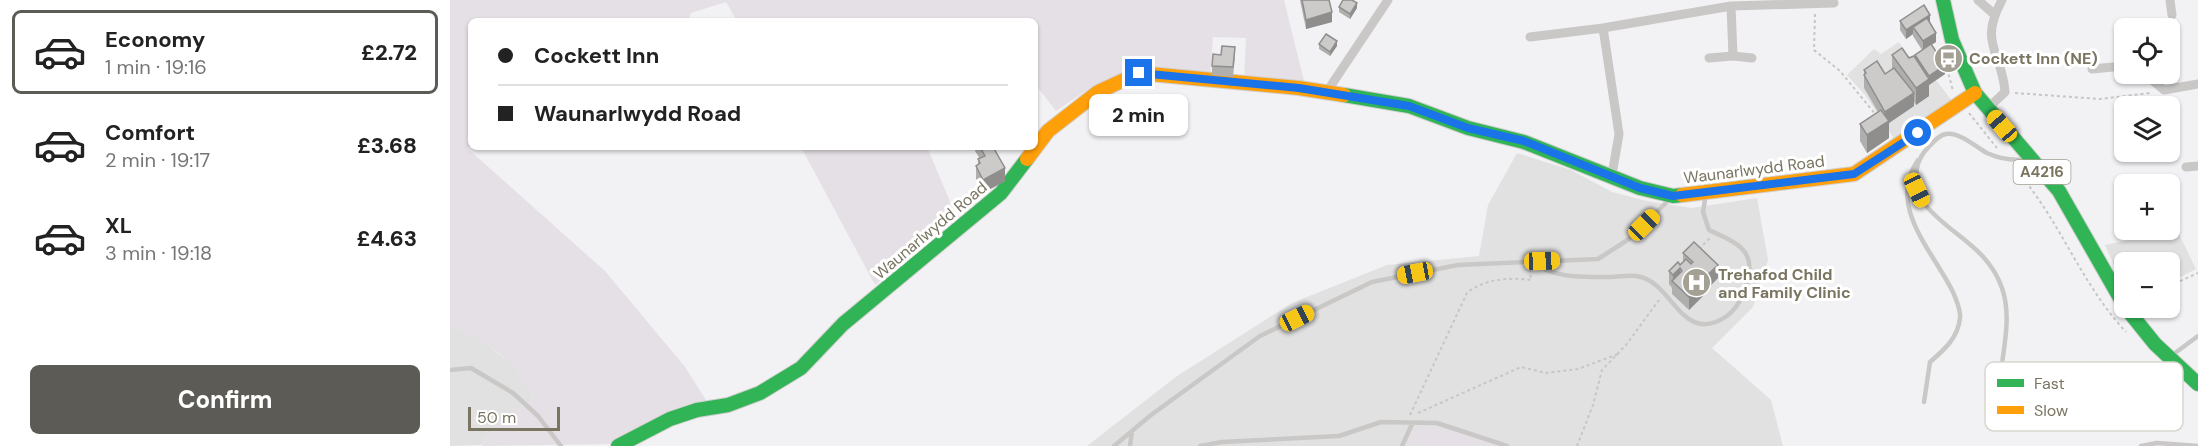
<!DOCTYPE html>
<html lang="en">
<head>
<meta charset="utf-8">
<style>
  :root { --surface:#fff; --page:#f6f6f6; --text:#222; --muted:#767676; --line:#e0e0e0; --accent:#5c5b55 }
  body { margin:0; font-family:"DM Sans",sans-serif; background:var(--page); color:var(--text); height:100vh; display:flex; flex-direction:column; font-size:22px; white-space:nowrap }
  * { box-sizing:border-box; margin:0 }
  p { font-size:20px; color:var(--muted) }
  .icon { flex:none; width:33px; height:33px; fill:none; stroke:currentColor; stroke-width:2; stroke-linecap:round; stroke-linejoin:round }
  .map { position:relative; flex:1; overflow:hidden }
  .panel { display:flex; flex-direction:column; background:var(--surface); width:450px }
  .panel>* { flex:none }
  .banner { position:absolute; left:18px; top:18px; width:570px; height:132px; border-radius:9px; box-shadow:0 2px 4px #0004; display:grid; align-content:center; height:132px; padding:0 30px; background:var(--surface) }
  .controls { position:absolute; left:1664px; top:18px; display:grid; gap:12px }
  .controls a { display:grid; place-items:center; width:66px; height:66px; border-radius:9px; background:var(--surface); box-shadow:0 2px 4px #0004; font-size:30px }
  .scale { position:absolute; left:18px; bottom:15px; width:92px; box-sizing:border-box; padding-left:6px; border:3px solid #7a7561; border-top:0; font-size:16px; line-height:21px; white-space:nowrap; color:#7a7561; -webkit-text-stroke:4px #fff; paint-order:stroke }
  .end { position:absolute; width:27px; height:27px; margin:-14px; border:8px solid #1a73e8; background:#fff; box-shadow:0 0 0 3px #fff }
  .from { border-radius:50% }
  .bubble { position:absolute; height:42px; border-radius:9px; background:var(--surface); box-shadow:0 2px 4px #0004; font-size:20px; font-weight:800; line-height:42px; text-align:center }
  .car { position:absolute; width:18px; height:36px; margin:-18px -9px; border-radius:8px; box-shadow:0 0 4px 2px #0007; background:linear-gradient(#f5c518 24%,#345 0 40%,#f5c518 0 76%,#345 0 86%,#f5c518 0) }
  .banner b { display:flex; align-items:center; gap:21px; height:57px; font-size:22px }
  .banner b+b { border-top:2px solid var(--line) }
  .banner i { width:15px; height:15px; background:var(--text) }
  ul { padding:10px 0 0; list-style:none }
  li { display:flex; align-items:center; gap:18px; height:84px; margin:0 12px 9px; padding:0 18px; border:3px solid transparent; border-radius:9px }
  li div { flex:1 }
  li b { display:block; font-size:22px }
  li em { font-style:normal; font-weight:800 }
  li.active { border-color:var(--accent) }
  li>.icon { width:54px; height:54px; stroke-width:1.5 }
  .cta { display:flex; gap:12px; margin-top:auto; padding:12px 30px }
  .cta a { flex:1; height:69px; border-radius:9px; background:var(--accent); color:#fff; font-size:24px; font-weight:800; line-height:69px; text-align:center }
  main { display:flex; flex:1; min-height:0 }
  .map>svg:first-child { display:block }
  .built { fill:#e2e1e1 }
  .green { fill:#e5e0e5 }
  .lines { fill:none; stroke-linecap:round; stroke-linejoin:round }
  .fast-casing { stroke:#d0cfce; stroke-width:16 }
  .slow-casing { stroke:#d0cfce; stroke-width:16 }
  .path { stroke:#c6c6c4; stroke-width:2; stroke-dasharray:3 3; stroke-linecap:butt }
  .lane { stroke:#c9c8c7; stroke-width:4.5 }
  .street { stroke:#c9c8c7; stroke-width:9 }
  .fast { stroke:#30b455; stroke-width:14 }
  .slow { stroke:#ff9f0a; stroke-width:14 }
  .wall { fill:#afafae }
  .shaded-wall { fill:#8f8e8d }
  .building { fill:#cccbca; stroke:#8f8e8d; stroke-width:1.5 }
  .route { stroke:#1a73e8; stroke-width:8 }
  .labels { text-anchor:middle; stroke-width:6; stroke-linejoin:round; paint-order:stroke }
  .shield { fill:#fff; stroke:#a29e90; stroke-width:1.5 }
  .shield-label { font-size:15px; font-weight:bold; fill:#7a7561 }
  .poi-label { font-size:16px; font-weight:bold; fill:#7a7561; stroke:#fff; text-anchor:start }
  .street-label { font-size:16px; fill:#7a7561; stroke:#fff }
  .key { fill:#fff; stroke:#d7d6d0; stroke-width:1.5 }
  .key-label { font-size:16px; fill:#7a7561 }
</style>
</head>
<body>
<main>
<section class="panel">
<ul>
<li class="active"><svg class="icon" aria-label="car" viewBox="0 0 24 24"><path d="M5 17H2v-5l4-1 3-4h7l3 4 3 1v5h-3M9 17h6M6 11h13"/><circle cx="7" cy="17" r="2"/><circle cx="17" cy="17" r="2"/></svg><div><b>Economy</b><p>1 min · 19:16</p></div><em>£2.72</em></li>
<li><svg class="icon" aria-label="car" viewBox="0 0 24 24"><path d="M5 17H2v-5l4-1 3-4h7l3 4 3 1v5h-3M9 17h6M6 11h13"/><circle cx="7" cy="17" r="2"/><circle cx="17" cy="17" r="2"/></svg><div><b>Comfort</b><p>2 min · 19:17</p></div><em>£3.68</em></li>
<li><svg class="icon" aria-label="car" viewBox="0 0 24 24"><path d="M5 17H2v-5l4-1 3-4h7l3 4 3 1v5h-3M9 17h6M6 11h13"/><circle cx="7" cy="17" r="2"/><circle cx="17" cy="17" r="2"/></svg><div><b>XL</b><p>3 min · 19:18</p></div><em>£4.63</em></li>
</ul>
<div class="cta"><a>Confirm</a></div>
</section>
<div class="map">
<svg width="1748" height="446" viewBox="0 0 1748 446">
  <rect width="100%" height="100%" fill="#f2f1f3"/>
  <!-- built -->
  <path class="built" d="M1449,42L1458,57L1466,54L1506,106L1449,146L1415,95L1397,75L1424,49L1431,54Z
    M1067,153L1121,170L1162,192L1197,201L1242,208L1307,198L1318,260L1303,307L1262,348L1321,400L1333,446H637L727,376L842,303L937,265L1029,256L1038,205Z
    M1727,230L1746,269L1719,283V262H1674V288L1655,245Z
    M0,326L30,338L65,368L84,397L70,410L51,420L44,433L35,437L32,445L0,446Z"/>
  <!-- green -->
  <path class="green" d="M0,0H834L855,85L794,81L796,38L763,37L760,76L689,71L646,84L606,111L585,84V21H287L276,2L241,13L238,21H21V146L17,148L155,271L235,367L256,400L220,413L174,439L159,444L32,446L35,437C48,431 42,428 51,420C58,412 74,407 84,397C59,359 44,343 0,326Z
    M351,147H477L507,218L425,285Z
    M973,427L992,428L1048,446H956L964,431Z"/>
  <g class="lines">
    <defs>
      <path id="fast" d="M1493,0L1502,40L1525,93L1609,191L1674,305
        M894,95L959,106L1018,128L1074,142L1190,188L1223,196L1232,195
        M1676,308L1705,344L1748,384
        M168,446L220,419L247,410L278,405L310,393L351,368L393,324L551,193L577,159"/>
      <path id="slow" d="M577,159L598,131L648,92L689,73L849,88L894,95
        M1232,195L1404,174L1525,93"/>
    </defs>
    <!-- fast casing -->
    <use href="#fast" class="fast-casing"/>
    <!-- slow casing -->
    <use href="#slow" class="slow-casing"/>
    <!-- path -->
    <path class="path" d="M1365,14L1364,50L1390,71L1426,115
      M1719,54L1723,24
      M1494,57L1503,91
      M1565,93L1650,99L1700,93
      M1519,113L1547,148
      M1564,168C1609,217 1630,283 1676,332
      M1249,249L1260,238
      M1719,286L1748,273
      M968,413L1071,367L1096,373L1128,369L1168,354
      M960,415L1017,293C1033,279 1060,277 1081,280L1080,271
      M1127,446L1143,405L1152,370L1176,345L1209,300"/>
    <!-- lane -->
    <path class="lane" d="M1468,160C1436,206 1483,251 1503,292C1506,300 1511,309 1510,318C1508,338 1494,350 1480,362L1474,402
      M1092,261L1096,270C1115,278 1140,277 1160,277C1170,277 1181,274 1191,277C1223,285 1233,346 1277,316C1290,306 1297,288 1299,272C1303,246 1277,239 1259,230L1253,212L1256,194
      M1721,356L1748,336
      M0,370L21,368L63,393L88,416L111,446
      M1549,397C1549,361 1564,323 1552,288C1537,245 1497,234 1473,202C1463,187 1464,164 1475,151C1481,145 1488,135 1496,134C1510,132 1526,147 1537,153C1550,159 1563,161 1577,159
      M664,446L701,415L810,336L922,282L1008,265L1148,259L1179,239L1221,198
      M680,446L682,431
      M750,446L772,442L889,436L931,422L987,423L1057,446
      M952,446L962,424
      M1691,446L1707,443L1748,446"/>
    <!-- street -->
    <path class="street" d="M1528,0L1544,14
      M1720,0L1722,15
      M1281,6L1283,56
      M1153,28L1169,134L1162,175
      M1080,37L1153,28L1281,6L1384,3
      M1259,58L1283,56L1302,58
      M1642,69L1674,66
      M1695,74L1714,90L1748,84
      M876,93L938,0
      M1537,109L1555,92C1552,51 1528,44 1552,0
      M1736,167L1748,166"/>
    <!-- fast -->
    <use href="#fast" class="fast"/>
    <!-- slow -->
    <use href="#slow" class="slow"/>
  </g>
  <!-- wall -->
  <path class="wall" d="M850,0H879L882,22L856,29Z
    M889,7L907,8L900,19L889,12Z
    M1450,21L1480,23L1486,42L1481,45L1495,74L1479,85V96L1466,105L1464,102V106L1439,123V138L1417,153L1410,141V124L1428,112L1414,88V70L1435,74L1442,69V55L1459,58H1465V55L1472,50L1463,36V34L1456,39L1450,30Z
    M869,44L887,46L880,56L869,49Z
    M771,55L785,56L783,77L762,75V66Z
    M525,147H543L555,181L533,193L526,179V166L528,165V159H530L525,151Z
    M1233,253L1268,278L1255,291V294L1239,310L1222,294V288L1219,284V271L1230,265L1233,262Z"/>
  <!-- shaded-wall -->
  <path class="shaded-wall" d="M907,3V8L900,19V14Z
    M882,12V22L856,29V20Z
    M1480,15V24L1463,27V34L1456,39V30Z
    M1486,33V42L1473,50V41Z
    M887,41V46L880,56V52Z
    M1495,65V74L1479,85V96L1466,105V88L1479,79V76Z
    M1464,93V106L1439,123V138L1417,153V135L1435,123V112Z
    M555,168V181L533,193V180Z
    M1268,265V278L1255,291V294L1239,310V297L1253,279Z
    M1230,268V282H1223V275Z"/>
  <!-- building -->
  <path class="building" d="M852,0H879L882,12L856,20Z
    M893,0H902L907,3L900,14L889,7Z
    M1474,5L1480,15L1456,30L1450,21Z
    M1477,18L1486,33L1473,41L1463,27Z
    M876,34L887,41L880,52L869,44Z
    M1481,44L1495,65L1479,76L1465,55Z
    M772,46L785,47L783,67L762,66L763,54L771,55Z
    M1452,48L1459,58L1464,56L1479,79L1466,88L1442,55Z
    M1427,61L1435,74L1444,68L1464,93L1435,112L1414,75L1416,73L1414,70Z
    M1431,110L1439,121L1417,135L1410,124Z
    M530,147H543L555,168L533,180L526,166L530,163L528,159L535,156Z
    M1244,242L1268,265L1253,279L1255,281L1239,297L1222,281L1232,271L1230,268L1223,275L1219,271L1228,262L1230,265L1236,259L1241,264L1243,262L1233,253Z"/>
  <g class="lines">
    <!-- route -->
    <path class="route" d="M689,73L849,88L959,106L1018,128L1074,141L1190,188L1223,196L1404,174L1468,133"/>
  </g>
  <!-- icons -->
  <defs>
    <symbol id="bus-disc" viewBox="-11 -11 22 22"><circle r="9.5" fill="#a4a094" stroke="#fff"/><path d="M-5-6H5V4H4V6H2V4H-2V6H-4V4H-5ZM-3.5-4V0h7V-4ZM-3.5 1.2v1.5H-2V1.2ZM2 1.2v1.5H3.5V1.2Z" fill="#fff"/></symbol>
    <symbol id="hospital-disc" viewBox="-11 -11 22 22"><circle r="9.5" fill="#a4a094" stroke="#fff"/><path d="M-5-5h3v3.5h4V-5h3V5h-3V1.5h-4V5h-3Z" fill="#fff"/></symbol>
  </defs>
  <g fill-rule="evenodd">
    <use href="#bus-disc" x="1482" y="42" width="33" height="33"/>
    <use href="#hospital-disc" x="1230" y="266" width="33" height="33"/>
  </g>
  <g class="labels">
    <!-- shield labels -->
    <rect class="shield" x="1563.5" y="160" width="57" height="24" rx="4.5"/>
    <g class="shield-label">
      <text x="1592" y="177">A4216</text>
    </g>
    <!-- poi labels -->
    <g class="poi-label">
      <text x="1519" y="64">Cockett Inn (NE)</text>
      <text x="1268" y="280">Trehafod Child<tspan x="1268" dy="18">and Family Clinic</tspan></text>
    </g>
    <!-- street labels -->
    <g class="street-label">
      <text transform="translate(1304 169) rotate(-7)" y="6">Waunarlwydd Road</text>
      <text transform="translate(480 230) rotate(-40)" y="6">Waunarlwydd Road</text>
    </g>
  </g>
  <!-- legend -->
  <rect x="1535" y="362" width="198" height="69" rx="9" class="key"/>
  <rect x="1547" y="379" width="27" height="8" fill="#30b455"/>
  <rect x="1547" y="406" width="27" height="8" fill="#ff9f0a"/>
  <g class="key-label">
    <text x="1584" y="389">Fast</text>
    <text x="1584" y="416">Slow</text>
  </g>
</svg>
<div class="controls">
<a><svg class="icon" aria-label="locate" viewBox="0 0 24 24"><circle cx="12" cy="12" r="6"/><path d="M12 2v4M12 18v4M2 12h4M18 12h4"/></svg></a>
<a><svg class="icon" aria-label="layers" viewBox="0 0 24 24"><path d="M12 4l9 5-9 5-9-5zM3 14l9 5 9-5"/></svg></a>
<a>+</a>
<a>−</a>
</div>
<div class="scale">50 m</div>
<i class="end from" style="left:1468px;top:133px"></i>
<i class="end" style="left:689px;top:73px"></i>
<div class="bubble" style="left:639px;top:94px;width:99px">2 min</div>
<i class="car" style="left:1552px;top:126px;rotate:319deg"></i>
<i class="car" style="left:1467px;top:190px;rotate:155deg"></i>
<i class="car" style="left:1194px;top:225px;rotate:45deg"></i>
<i class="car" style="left:1092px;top:261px;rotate:88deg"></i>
<i class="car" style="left:965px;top:273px;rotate:259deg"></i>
<i class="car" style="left:847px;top:318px;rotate:64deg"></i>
<div class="banner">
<b><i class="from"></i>Cockett Inn</b>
<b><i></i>Waunarlwydd Road</b>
</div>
</div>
</main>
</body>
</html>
